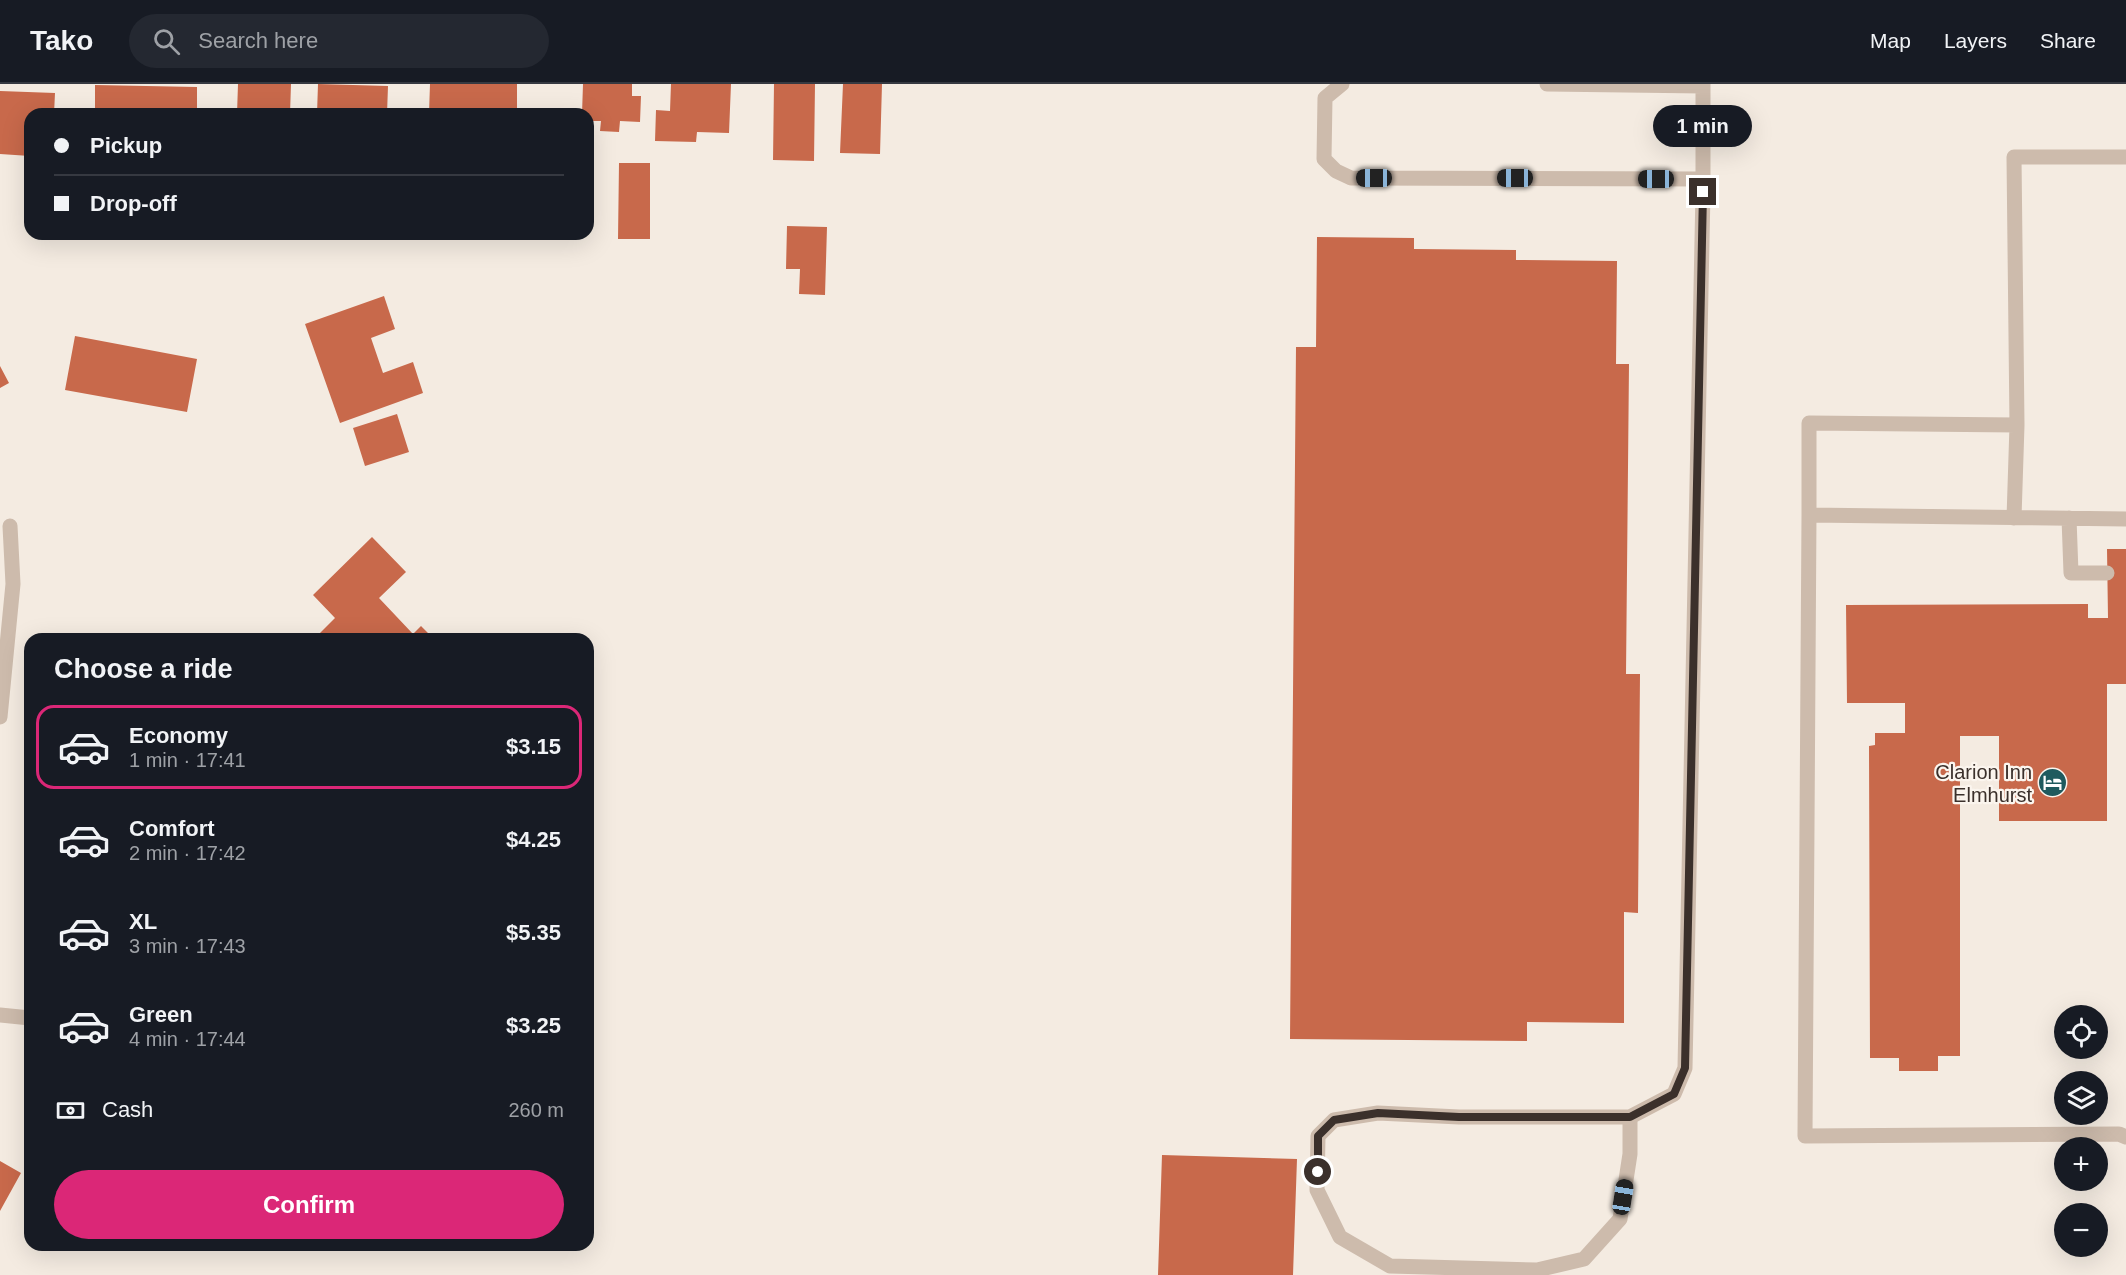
<!DOCTYPE html>
<html lang="en">
<head>
<meta charset="utf-8">
<style>
  :root { --surface:#171b24; --page:#242831; --text:#f1f3f6; --muted:#9ea1a6; --line:#363941; --accent:#db2777 }
  body { margin:0; font-family:Arial,sans-serif; background:var(--page); color:var(--text); height:100vh; display:flex; flex-direction:column; font-size:22px; white-space:nowrap }
  * { box-sizing:border-box; margin:0 }
  p { font-size:20px; color:var(--muted) }
  .icon { flex:none; width:33px; height:33px; fill:none; stroke:currentColor; stroke-width:2; stroke-linecap:round; stroke-linejoin:round }
  .map { position:relative; flex:1; overflow:hidden }
  .panel { position:absolute; left:24px; top:549px; width:570px; height:618px; display:flex; flex-direction:column; background:var(--surface); border-radius:18px; box-shadow:0 6px 24px #0002 }
  .panel>* { flex:none }
  .hud { position:absolute; left:24px; top:24px; width:570px; height:132px; border-radius:18px; box-shadow:0 6px 24px #0002; display:grid; align-content:center; height:132px; padding:0 30px; background:var(--surface) }
  .fabs { position:absolute; left:2054px; top:921px; display:grid; gap:12px }
  .fabs a { display:grid; place-items:center; width:54px; height:54px; border-radius:50%; background:var(--surface); box-shadow:0 6px 24px #0002; font-size:30px }
  .end { position:absolute; width:27px; height:27px; margin:-14px; border:8px solid #3b302b; background:#fff; box-shadow:0 0 0 3px #fff }
  .from { border-radius:50% }
  .bubble { position:absolute; height:42px; border-radius:21px; background:var(--surface); box-shadow:0 6px 24px #0002; font-size:20px; font-weight:800; line-height:42px; text-align:center }
  .car { position:absolute; width:18px; height:36px; margin:-18px -9px; border-radius:8px; box-shadow:0 0 4px 2px #0007; background:linear-gradient(#222 24%,#8ab4d8 0 40%,#222 0 76%,#8ab4d8 0 86%,#222 0) }
  .hud b { display:flex; align-items:center; gap:21px; height:57px; font-size:22px }
  .hud b+b { border-top:2px solid var(--line) }
  .hud i { width:15px; height:15px; background:var(--text) }
  ul { padding:0; list-style:none }
  li { display:flex; align-items:center; gap:18px; height:84px; margin:0 12px 9px; padding:0 18px; border:3px solid transparent; border-radius:18px }
  li div { flex:1 }
  li b { display:block; font-size:22px }
  li em { font-style:normal; font-weight:800 }
  li.selected { border-color:var(--accent) }
  li>.icon { width:54px; height:54px; stroke-width:1.5 }
  h2 { padding:0 30px; font-size:27px; line-height:72px }
  .pay { display:flex; align-items:center; gap:15px; height:66px; padding:0 30px; font-size:22px }
  .pay p { margin-inline-start:auto }
  .cta { display:flex; gap:12px; margin-top:auto; padding:12px 30px }
  .cta a { flex:1; height:69px; border-radius:36px; background:var(--accent); color:#fff; font-size:24px; font-weight:800; line-height:69px; text-align:center }
  header { display:flex; align-items:center; gap:36px; box-sizing:border-box; height:84px; padding:0 30px; background:var(--surface); border-bottom:2px solid var(--line) }
  header strong { font-size:28px }
  nav { display:flex; gap:33px; margin-inline-start:auto; font-size:21px }
  .search { width:420px; height:54px; background:var(--page); display:flex; align-items:center; gap:15px; box-sizing:border-box; padding:0 21px; border-radius:33px; color:var(--muted); font-size:22px }
  .map>svg:first-child { display:block }
  .building { fill:#c8694b }
  .lines { fill:none; stroke-linecap:round; stroke-linejoin:round }
  .service { stroke:#cdbbac; stroke-width:15 }
  .minor { stroke:#cdbbac; stroke-width:15 }
  .route { stroke:#3b302b; stroke-width:8 }
  .labels { text-anchor:middle; stroke-width:4.5; stroke-linejoin:round; paint-order:stroke }
  .poi-label { font-size:20px; fill:#3b302b; stroke:#fbf5ee; text-anchor:end }
</style>
</head>
<body>
<header>
<strong>Tako</strong>
<div class="search"><svg class="icon" aria-label="search" viewBox="0 0 24 24"><circle cx="10" cy="10" r="6"/><path d="M15 15l6 6"/></svg>Search here</div>
<nav><a>Map</a><a>Layers</a><a>Share</a></nav>
</header>
<div class="map">
<svg width="2126" height="1191" viewBox="0 0 2126 1191">
  <rect width="100%" height="100%" fill="#f4ebe1"/>
  <!-- building -->
  <path class="building" d="M238,0H291L290,30H237Z
    M318,0L388,2L387,30H317Z
    M430,0H517V30H429Z
    M583,0H632V12H641L640,38L620,37L619,48L600,47L601,37H588V30H582Z
    M671,0H731L729,49L697,48L696,58L655,57L656,26L670,27Z
    M774,0H815L814,77L773,76Z
    M843,0H882L880,70L840,69Z
    M95,1L197,3V30H95Z
    M0,7L55,9L54,30H30V72L0,70Z
    M619,79H650V155H618Z
    M787,142L827,143L825,211L799,210L800,185H786Z
    M1317,153L1414,154V165L1516,166V176L1617,177L1616,280H1629L1626,590H1640L1638,829L1624,828V939L1527,938V957L1290,955L1296,263H1316Z
    M384,212L395,245L371,254L383,289L413,278L423,309L340,339L305,240Z
    M75,252L197,275L187,328L65,306Z
    M0,282L9,299L0,304Z
    M397,330L409,368L365,382L353,344Z
    M372,453L406,488L379,514L413,550L421,542L434,555H314L335,534L313,511Z
    M2107,465H2126V600H2107V737H1999V652H1960V972H1938V987H1899V974H1870L1869,662L1875,661V649H1905V619H1847L1846,521L2088,520V534H2108Z
    M1162,1071L1297,1075L1293,1191H1158Z
    M0,1077L21,1089L0,1127Z"/>
  <g class="lines">
    <!-- service -->
    <path class="service" d="M1342,0L1325,14L1324,75L1336,87L1351,94L1703,95
      M1547,0L1703,2
      M2126,73H2014L2017,341L1809,339V431L2126,435
      M1809,431L1805,1052L2119,1050L2126,1053
      M2014,434L2017,341
      M2069,434L2071,489H2107
      M1630,1033V1070L1620,1135L1584,1175L1537,1186L1390,1182L1340,1153L1317,1106L1318,1052L1334,1036L1378,1029L1459,1033H1630L1674,1010L1685,984L1703,108V0"/>
    <!-- minor -->
    <path class="minor" d="M0,633L13,500L10,442
      M0,931L30,934"/>
  </g>
  <g class="lines">
    <!-- route -->
    <path class="route" d="M1318,1088V1052L1334,1036L1378,1029L1459,1033H1630L1674,1010L1685,984L1703,108"/>
  </g>
  <!-- icons -->
  <defs>
    <symbol id="hotel-disc" viewBox="-11 -11 22 22"><circle r="9.5" fill="#1f5a5e" stroke="#fbf5ee"/><path d="M-6-4.5h1.5V1H6V5H4.5V3h-9V5H-6ZM-4 0a1.8 1.8 0 1 1 3.6 0ZM.5 0V-2.5h3Q6-2.5 6 0Z" fill="#fff"/></symbol>
  </defs>
  <g fill-rule="evenodd">
    <use href="#hotel-disc" x="2036" y="682" width="33" height="33"/>
  </g>
  <g class="labels">
    <!-- poi labels -->
    <g class="poi-label">
      <text x="2032" y="695">Clarion Inn<tspan x="2032" dy="23">Elmhurst</tspan></text>
    </g>
  </g>
</svg>
<div class="fabs">
<a><svg class="icon" aria-label="locate" viewBox="0 0 24 24"><circle cx="12" cy="12" r="6"/><path d="M12 2v4M12 18v4M2 12h4M18 12h4"/></svg></a>
<a><svg class="icon" aria-label="layers" viewBox="0 0 24 24"><path d="M12 4l9 5-9 5-9-5zM3 14l9 5 9-5"/></svg></a>
<a>+</a>
<a>−</a>
</div>
<i class="end from" style="left:1318px;top:1088px"></i>
<i class="end" style="left:1703px;top:108px"></i>
<div class="bubble" style="left:1653px;top:21px;width:99px">1 min</div>
<i class="car" style="left:1374px;top:94px;rotate:270deg"></i>
<i class="car" style="left:1515px;top:94px;rotate:270deg"></i>
<i class="car" style="left:1656px;top:95px;rotate:270deg"></i>
<i class="car" style="left:1623px;top:1113px;rotate:9deg"></i>
<div class="hud">
<b><i class="from"></i>Pickup</b>
<b><i></i>Drop-off</b>
</div>
<section class="panel">
<h2>Choose a ride</h2>
<ul>
<li class="selected"><svg class="icon" aria-label="car" viewBox="0 0 24 24"><path d="M5 17H2v-5l4-1 3-4h7l3 4 3 1v5h-3M9 17h6M6 11h13"/><circle cx="7" cy="17" r="2"/><circle cx="17" cy="17" r="2"/></svg><div><b>Economy</b><p>1 min · 17:41</p></div><em>$3.15</em></li>
<li><svg class="icon" aria-label="car" viewBox="0 0 24 24"><path d="M5 17H2v-5l4-1 3-4h7l3 4 3 1v5h-3M9 17h6M6 11h13"/><circle cx="7" cy="17" r="2"/><circle cx="17" cy="17" r="2"/></svg><div><b>Comfort</b><p>2 min · 17:42</p></div><em>$4.25</em></li>
<li><svg class="icon" aria-label="car" viewBox="0 0 24 24"><path d="M5 17H2v-5l4-1 3-4h7l3 4 3 1v5h-3M9 17h6M6 11h13"/><circle cx="7" cy="17" r="2"/><circle cx="17" cy="17" r="2"/></svg><div><b>XL</b><p>3 min · 17:43</p></div><em>$5.35</em></li>
<li><svg class="icon" aria-label="car" viewBox="0 0 24 24"><path d="M5 17H2v-5l4-1 3-4h7l3 4 3 1v5h-3M9 17h6M6 11h13"/><circle cx="7" cy="17" r="2"/><circle cx="17" cy="17" r="2"/></svg><div><b>Green</b><p>4 min · 17:44</p></div><em>$3.25</em></li>
</ul>
<div class="pay"><svg class="icon" aria-label="cash" viewBox="0 0 24 24"><path d="M3 7h18v10H3z"/><circle cx="12" cy="12" r="2"/></svg>Cash<p>260 m</p></div>
<div class="cta"><a>Confirm</a></div>
</section>
</div>
</body>
</html>
